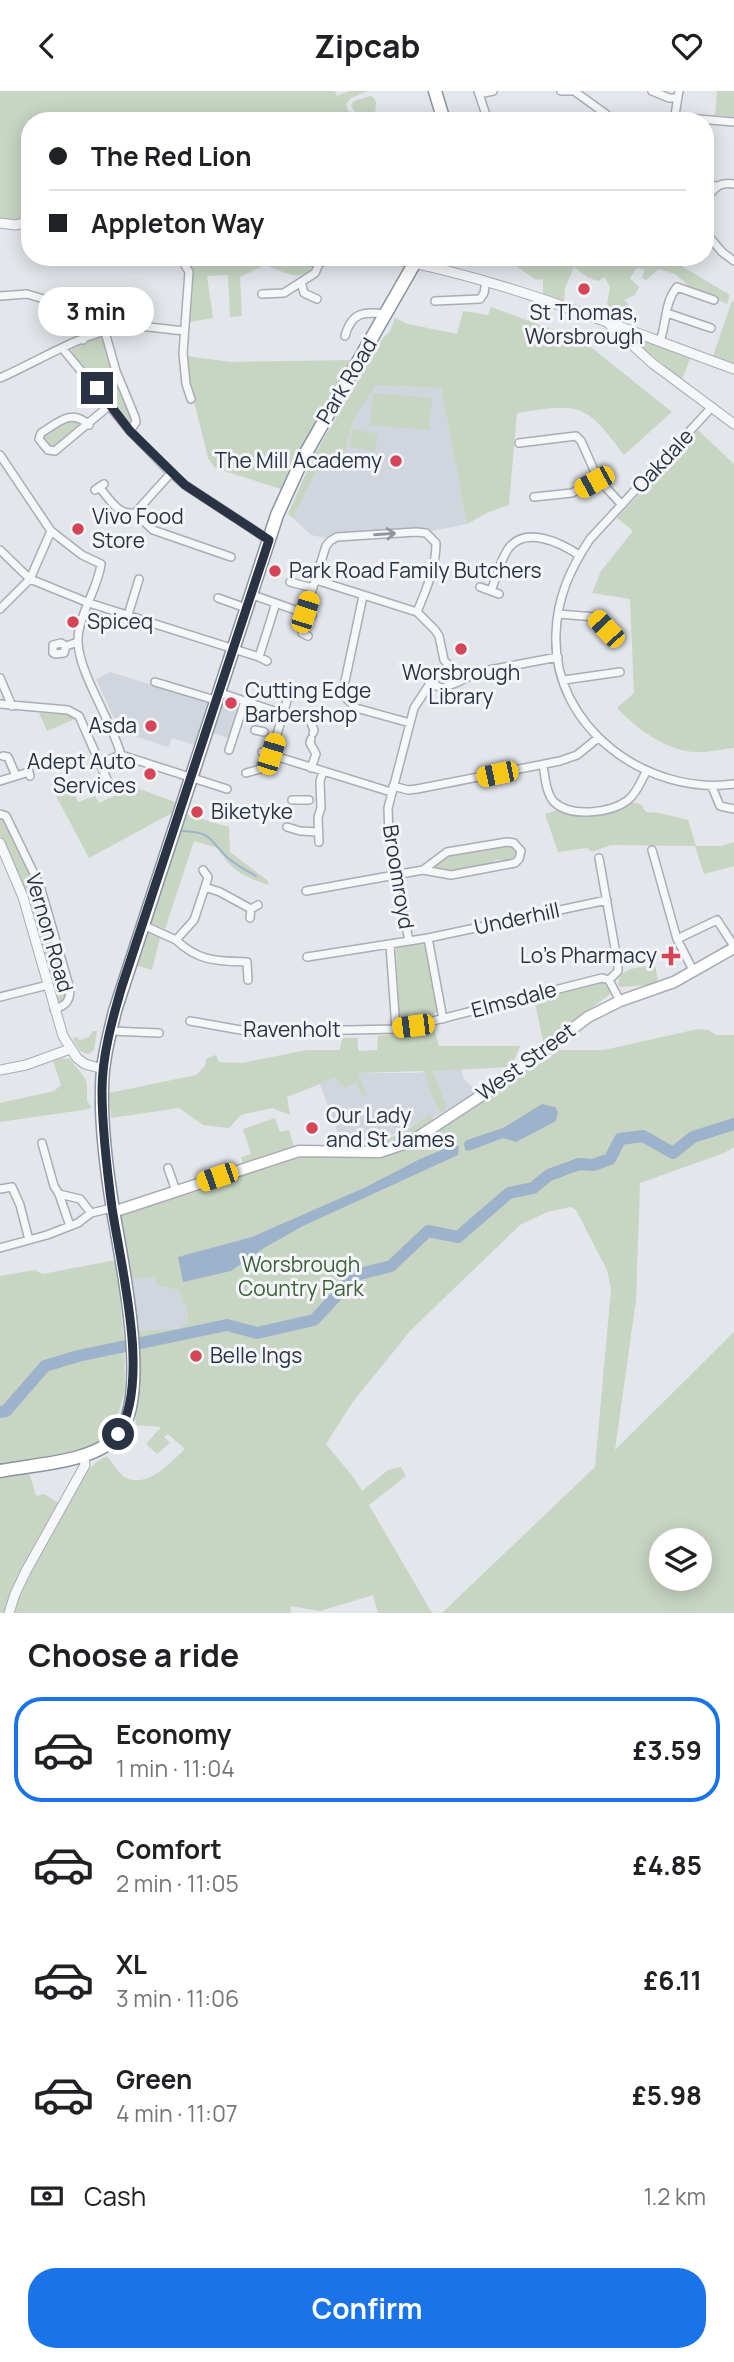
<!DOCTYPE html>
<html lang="en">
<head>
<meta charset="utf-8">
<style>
  :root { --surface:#fff; --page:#f2f2f2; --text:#202124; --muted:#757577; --line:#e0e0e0; --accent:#1a73e8 }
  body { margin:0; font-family:Manrope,sans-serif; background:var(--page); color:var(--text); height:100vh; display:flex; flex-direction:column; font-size:26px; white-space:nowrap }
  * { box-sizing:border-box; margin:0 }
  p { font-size:23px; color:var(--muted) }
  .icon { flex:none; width:38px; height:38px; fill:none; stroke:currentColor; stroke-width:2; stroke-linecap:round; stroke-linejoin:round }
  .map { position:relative; height:1522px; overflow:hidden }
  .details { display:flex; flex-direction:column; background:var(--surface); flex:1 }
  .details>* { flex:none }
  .guide { position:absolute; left:21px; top:21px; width:693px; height:154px; border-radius:28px; box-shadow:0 4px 18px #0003; display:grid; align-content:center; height:154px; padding:0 28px; background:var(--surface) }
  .controls { position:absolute; left:649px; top:1437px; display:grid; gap:14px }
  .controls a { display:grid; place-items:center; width:63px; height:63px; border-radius:50%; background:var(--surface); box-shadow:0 4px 18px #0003; font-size:35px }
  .end { position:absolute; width:32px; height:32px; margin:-16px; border:9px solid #2a3344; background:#fff; box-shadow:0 0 0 4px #fff }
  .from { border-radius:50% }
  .bubble { position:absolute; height:49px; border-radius:24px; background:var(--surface); box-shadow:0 4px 18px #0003; font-size:23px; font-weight:700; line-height:49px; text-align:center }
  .car { position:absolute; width:21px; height:42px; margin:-21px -10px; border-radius:9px; box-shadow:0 0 5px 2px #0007; background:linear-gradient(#f5c518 24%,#345 0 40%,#f5c518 0 76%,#345 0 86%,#f5c518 0) }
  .guide b { display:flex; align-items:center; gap:24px; height:66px; font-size:26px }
  .guide b+b { border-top:2px solid var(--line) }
  .guide i { width:18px; height:18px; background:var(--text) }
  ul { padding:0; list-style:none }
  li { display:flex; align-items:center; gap:21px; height:105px; margin:0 14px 10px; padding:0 14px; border:4px solid transparent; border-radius:28px }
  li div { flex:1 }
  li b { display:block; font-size:26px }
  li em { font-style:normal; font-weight:700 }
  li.active { border-color:var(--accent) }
  li>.icon { width:63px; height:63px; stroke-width:1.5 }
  h2 { padding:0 28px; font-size:32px; line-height:84px }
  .pay { display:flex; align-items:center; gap:18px; height:77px; padding:0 28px; font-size:26px }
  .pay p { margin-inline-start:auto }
  .action { display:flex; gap:14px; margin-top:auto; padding:14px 28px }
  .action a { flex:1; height:80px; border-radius:28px; background:var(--accent); color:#fff; font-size:28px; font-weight:700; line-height:80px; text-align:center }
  header { display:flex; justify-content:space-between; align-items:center; height:91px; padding:0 28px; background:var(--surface); font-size:32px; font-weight:700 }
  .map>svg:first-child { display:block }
  .built { fill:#d1d5dd }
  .green { fill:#c8d5c3; fill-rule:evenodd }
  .water { fill:#9db3cc }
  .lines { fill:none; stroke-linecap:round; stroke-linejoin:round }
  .stream { stroke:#9db3cc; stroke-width:2 }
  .river { stroke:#9db3cc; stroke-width:12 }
  .minor-tunnel { stroke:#bec2ca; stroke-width:7; stroke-dasharray:7 3.5; stroke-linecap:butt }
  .minor-casing { stroke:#a8adb6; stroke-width:10 }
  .tertiary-casing { stroke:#a8adb6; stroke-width:11 }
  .secondary-casing { stroke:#a8adb6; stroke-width:13 }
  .trunk-casing { stroke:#8993a2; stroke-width:15 }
  .minor { stroke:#f6f7f9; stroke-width:7 }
  .tertiary { stroke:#f6f7f9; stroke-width:9 }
  .secondary { stroke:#fff; stroke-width:10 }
  .trunk { stroke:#fff; stroke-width:12 }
  .oneway { stroke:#90959e }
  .route { stroke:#2a3344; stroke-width:9 }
  .poi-dot { fill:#d34557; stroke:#f3f5f8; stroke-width:2.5 }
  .labels { text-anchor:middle; stroke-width:6; stroke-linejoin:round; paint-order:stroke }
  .poi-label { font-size:21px; fill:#2a3344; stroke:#f3f5f8; text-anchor:start }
  .street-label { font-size:21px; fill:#2a3344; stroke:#f3f5f8 }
  .park-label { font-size:21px; fill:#3d6037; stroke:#f3f5f8 }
</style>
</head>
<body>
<header><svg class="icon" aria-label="back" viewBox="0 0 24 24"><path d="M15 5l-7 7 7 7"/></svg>Zipcab<svg class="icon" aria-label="heart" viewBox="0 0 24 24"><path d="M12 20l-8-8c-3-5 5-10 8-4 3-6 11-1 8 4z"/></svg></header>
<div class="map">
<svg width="734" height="1522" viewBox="0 0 734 1522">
  <rect width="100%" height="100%" fill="#e3e6eb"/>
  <!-- built -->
  <path class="built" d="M376,294L441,297L467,433L431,440L321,446L311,444L293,427L322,369L343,367L354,328Z
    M110,581L214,613L218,604L240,610L229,647L202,639L197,655L172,647L168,656L120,640L96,588Z
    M461,977L464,988L477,1001L433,1027L430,1022L421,1030L384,1048L355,1055L342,1053L320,993L335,987L357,991L362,1004L366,1006L357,982H415Z
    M154,1185L158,1195L181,1199L183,1213H186L188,1232L180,1237L138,1240L131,1188Z"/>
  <!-- green -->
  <path class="green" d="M0,0H335L337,5L349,0H368L351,7L346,13L348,20L358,25L343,30H30V127L20,130L0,127Z
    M717,0H734V26L715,24Z
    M370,5L373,6L376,11L375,24L369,27L354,20L351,14L354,10Z
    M197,166H260L314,174C302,194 283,180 265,174L240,186L242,225L230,226L228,184L207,185L213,227L189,231L193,198L190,175Z
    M504,166H681L683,176L730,204L727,213L689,195L675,183L659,178L646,189L642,187L645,178L637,177L630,187L639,196L635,204L624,209L631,216L626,233L605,225L610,197L605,186L598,190L587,186L574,176L565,197L564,211L543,204V188L536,189Z
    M732,210L734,211V272L713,265Z
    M101,215L115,216L125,225L124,233L88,243L83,237L88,222Z
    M491,216L582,249L672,321L624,364C585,312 581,312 517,322L509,414L489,421L467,433L441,297L376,294L354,328L343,367L336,371L322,369L293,427L288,423L313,366L383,247L390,240L395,227L408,233L457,243L463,220L488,224Z
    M98,245L105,250L133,332L128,333L72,265V256Z
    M628,245L691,266L682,288Z
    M187,265L230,271L353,269L281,398L215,377L208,367L190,294Z
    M373,302L432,307L429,339L370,334Z
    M75,325L84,335L55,360L39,348L41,342Z
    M353,338L378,343L375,361L350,356Z
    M698,339L734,373V657C721,658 707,662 694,661C665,659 636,637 617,617L634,602L630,508L592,502L601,480L633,440L617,427Z
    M39,622L69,623L75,628L47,640Z
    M71,696L78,711L95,705L99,712L134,696L175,711L172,722L89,767L55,703Z
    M630,711L641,713L646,721L660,722L688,729L696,755H721L734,751V775L704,783L695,755L611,754L592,761L587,757L558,761L545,723L561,718L588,723Z
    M185,723L229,736L230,761L267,789L269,794C242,784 233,782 218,757L194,750L165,838L150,832Z
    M0,726L4,728L37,798L67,899C68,908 65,910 56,913L26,805L0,745Z
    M508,752L517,758L515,766L507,769H495L494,772L451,780L430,776C442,767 450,762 465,762V760Z
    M148,842L160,847L152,879L135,874Z
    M420,852L425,855L438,919L431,926L405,930L399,922L396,857Z
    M655,874L658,890L648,894L621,896L618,894L620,884L630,878Z
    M596,891H606L611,901L609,904L545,951L543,950L535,912L536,906Z
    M434,938L439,955H520L511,976L432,980L445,1012V1020L441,1022L433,1007L424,980L358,982L367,1006L362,1004L357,992L345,997L335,987L287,1006L290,1024L272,1017L241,1024L229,1037L203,1034L179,1017L111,1027L109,1002L196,984L205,975L206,968L216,964L219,971L242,972L307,959H340L342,947H358V960L377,959L378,945Z
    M698,938L708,939L717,944H734V1056L724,1062L640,1092L636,1209L615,1359L734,1241V1522H442L595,1376L611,1198L607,1179L576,1119L571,1116L547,1121L520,1134L411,1239L352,1312L326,1353L354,1387L362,1400L388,1379L401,1376L406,1385L369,1414L432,1522H378L373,1504L320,1520L290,1515L291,1522H0V1185L35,1179L42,1183L116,1169L124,1249L125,1299L116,1331L94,1355L34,1369L29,1381L36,1405L44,1403L65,1416C77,1396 85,1375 107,1365C112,1371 119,1383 126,1387C148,1397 170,1372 185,1358L168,1343L164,1346L170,1352L157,1363L146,1353L161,1336L135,1334L139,1303L138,1240L180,1237L188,1231L186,1213H183L180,1199L158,1195L154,1186L131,1188L121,1125C154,1113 187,1105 219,1093C246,1083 272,1067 301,1064C342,1059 371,1074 413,1056L516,987L551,966L557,959H604ZM662,1449H700V1488H662Z
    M93,940H97L94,959L88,963C80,963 76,954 73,947L77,946L80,949L89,946Z
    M62,967L70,968L85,987L87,994V1010L91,1015L89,1018L0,1031V1012L54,1000L61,994L53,970Z
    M430,1022L433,1027C426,1051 371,1058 350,1058L348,1054C377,1057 409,1040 430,1022Z
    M275,1027L280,1041L289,1039L294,1055L243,1072L241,1066L251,1063L243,1038Z"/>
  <!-- water -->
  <path class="water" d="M542,1013L555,1016L558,1021L556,1030L516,1051L503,1047L469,1060L465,1059L464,1052L467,1049L503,1037Z
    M456,1053L459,1056L458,1064L303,1135L264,1157L231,1180L183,1191L178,1166L252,1146L366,1096L420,1068Z"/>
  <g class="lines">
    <!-- stream -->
    <path class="stream" d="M182,740C214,741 208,749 228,767C236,774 247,780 256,785"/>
    <!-- river -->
    <path class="river" d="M0,1321L6,1320L45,1275L78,1265L227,1234L257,1242L314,1229L356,1184L391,1175L428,1140L458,1146L509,1102L533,1097L549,1084L579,1073L593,1074L610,1068L620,1048L643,1045L673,1062L693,1046L734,1033"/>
    <!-- minor-tunnel -->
    <path class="minor-tunnel" d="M261,674L264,667"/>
    <defs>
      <path id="minor" d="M478,0L488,30
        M561,0H571
        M574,0L606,23L609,27
        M652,0L669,7H678
        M479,3L493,0
        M675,26L734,31
        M674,30L679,0
        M705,93L716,95
        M705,109C714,98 719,90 734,93
        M705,141L722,161L734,170
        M180,166L189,181L183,262L186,293L191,308
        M430,176L435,170L455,166
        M301,191L304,202L317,208
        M262,203L284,202L315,182L320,171
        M0,205L27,203L87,221L82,231L83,249
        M435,210L480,208L484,202L486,190
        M87,221C106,209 126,209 129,236
        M667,222L711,237
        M105,241L116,280L135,326L136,331L130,340
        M345,245C352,220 364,221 387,223
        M660,250C667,231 664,212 677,196L714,209
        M63,258L130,340L171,382L185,394L269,449
        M0,287C37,271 80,243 119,237C141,233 162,238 184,240
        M712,316L590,448C570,478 557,507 556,543C552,636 647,705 734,693
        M89,334C71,317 58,332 41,342L39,348L48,359L55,360L110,314
        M519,352L576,345L581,350L598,388L622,414
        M0,364L51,440L82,464L101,473C98,498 77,526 78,551C79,583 112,630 121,664
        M99,396C110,408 117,424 135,422L171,382
        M95,399L104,393
        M534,406L572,402L598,388
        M135,422L153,439L231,466
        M0,459L30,488L89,512L259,566L267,570
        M316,489L417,521L435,539L439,545L444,569L453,579
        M290,491L313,497
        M480,496L499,503
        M491,500C496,487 500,470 508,458C525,434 561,452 579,464
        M250,503L312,525
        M363,505L344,595L346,607L356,617L410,632
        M218,507L246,517
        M0,518L30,488L51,440
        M305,521L326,455L330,450L337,446L416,441L426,442L436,452C436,477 426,499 417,521
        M558,523L596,526L606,538
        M128,524L139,488
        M305,535L302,542L308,545
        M66,555L64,562L56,563L53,562V554L61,552L66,555L78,551
        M259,566L276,512
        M450,579H455L459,583L458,591L443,597L436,595L433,588L435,584Z
        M0,587L12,615
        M564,589L620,581
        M155,591L215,609
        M458,591L478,581L558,566
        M218,601L283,623L271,664
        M0,613L68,619L79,625L109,693
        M283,623L291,596L286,595
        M309,627L314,639L313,642
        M255,639L264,641
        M311,648L310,652L316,663L311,677
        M229,659L245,610
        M262,661L391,701
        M121,664L227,698
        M100,672L121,664
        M543,674C545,686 546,702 554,711C571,727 611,722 628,709C637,702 641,690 646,681
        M246,682L260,678L261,674
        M16,685L29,681L30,685
        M0,690L16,685L8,666L3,665
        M393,695L408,699L417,698L560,670L577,664L598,647
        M712,696L720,715L734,718
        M292,709H309
        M0,723L6,725L40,795L70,898C70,910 66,915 54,918
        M287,736L300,740L318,741
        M319,751L318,726L321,717L320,690L323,681
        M652,759L677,848L694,881
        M599,767L618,874V880L609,889
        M203,779L208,786L205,796
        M306,800L423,779L447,761L507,751L514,752L521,760L519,768L515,772L451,784L423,779
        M250,827L251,818L258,814
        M143,834L176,849L194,829L205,796L220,801L251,818
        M428,847L443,928
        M677,848L717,829L734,855
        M176,849C199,871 218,870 247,871L248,889
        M409,850L389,747L388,717L414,617L433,588
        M390,854L396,938
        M307,866L428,847L607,809
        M0,906L48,894
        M190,930L252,941L396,938L413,935L602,887L609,889L620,910
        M110,940L159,942
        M42,1052L54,1095L59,1103L80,1108L91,1122
        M168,1077L176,1100
        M0,1098L12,1096L20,1114L29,1149
        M59,1103L70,1135
        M0,1157L47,1144L78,1132L91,1122L112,1117"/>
      <path id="tertiary" d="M0,132L15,134L30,131
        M286,166L320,171L339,166
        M382,166C504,187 618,236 734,278
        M609,233L652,272L734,333
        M0,752L23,806L63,945L77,967L85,973L103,978
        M0,979L26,974L70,958
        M9,1522L15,1503L26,1480L85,1374L84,1365"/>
      <path id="secondary" d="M113,1121L299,1060L380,1061L412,1050L499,993L588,926L620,910L674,891L734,857"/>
      <path id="trunk" d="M435,0L444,30
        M0,1380C35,1373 95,1372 119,1343C151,1303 121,1168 113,1119C107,1082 101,1035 102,998C102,971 109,945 115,920L277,424L303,367L418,166"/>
    </defs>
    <!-- minor casing -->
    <use href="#minor" class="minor-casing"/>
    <!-- tertiary casing -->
    <use href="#tertiary" class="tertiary-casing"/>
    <!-- secondary casing -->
    <use href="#secondary" class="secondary-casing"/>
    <!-- trunk casing -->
    <use href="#trunk" class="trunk-casing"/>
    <!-- minor -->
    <use href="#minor" class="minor"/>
    <!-- tertiary -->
    <use href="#tertiary" class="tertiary"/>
    <!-- secondary -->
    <use href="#secondary" class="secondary"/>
    <!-- trunk -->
    <use href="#trunk" class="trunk"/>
  </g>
  <!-- one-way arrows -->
  <defs><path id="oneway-shaft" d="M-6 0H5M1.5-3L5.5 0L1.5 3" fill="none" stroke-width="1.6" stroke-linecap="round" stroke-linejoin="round" transform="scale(1.75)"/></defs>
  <use class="oneway" href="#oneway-shaft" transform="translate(385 443) rotate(-4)"/>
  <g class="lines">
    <!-- route -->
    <path class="route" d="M97,297L130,340L185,394L269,449L122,895C112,929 102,965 102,1000C102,1039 107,1079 112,1117C121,1176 151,1292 118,1343"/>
  </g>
  <!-- markers -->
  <g class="poi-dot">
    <circle cx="584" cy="198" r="7"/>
    <circle cx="396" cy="370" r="7"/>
    <circle cx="78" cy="438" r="7"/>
    <circle cx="275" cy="480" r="7"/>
    <circle cx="73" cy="531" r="7"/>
    <circle cx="461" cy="558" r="7"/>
    <circle cx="231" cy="612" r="7"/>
    <circle cx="151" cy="635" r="7"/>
    <circle cx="150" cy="683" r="7"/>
    <circle cx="197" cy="721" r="7"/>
    <path d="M667.5 854.5h7v7h7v7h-7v7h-7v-7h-7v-7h7z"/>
    <circle cx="312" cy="1037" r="7"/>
    <circle cx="196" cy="1265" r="7"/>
  </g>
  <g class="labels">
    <!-- poi labels -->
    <g class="poi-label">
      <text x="584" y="229" text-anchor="middle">St Thomas,<tspan x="584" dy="24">Worsbrough</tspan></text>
      <text x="382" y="377" text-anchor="end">The Mill Academy</text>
      <text x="92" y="433">Vivo Food<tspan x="92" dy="24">Store</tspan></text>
      <text x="289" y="487">Park Road Family Butchers</text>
      <text x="87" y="538">Spiceq</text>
      <text x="461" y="589" text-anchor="middle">Worsbrough<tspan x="461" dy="24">Library</tspan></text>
      <text x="245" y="607">Cutting Edge<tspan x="245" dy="24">Barbershop</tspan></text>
      <text x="137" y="642" text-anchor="end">Asda</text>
      <text x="136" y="678" text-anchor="end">Adept Auto<tspan x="136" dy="24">Services</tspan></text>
      <text x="211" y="728">Biketyke</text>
      <text x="657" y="872" text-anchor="end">Lo's Pharmacy</text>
      <text x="326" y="1032">Our Lady<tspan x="326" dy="24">and St James</tspan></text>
      <text x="210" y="1272">Belle Ings</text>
    </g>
    <!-- street labels -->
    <g class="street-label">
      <text transform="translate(347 290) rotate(-59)" y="7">Park Road</text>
      <text transform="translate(663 370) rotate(-47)" y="7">Oakdale</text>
      <text transform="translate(398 786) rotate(81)" y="7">Broomroyd</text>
      <text transform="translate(517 828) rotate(-12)" y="7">Underhill</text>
      <text transform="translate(49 842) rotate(74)" y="7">Vernon Road</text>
      <text transform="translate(514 909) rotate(-15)" y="7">Elmsdale</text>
      <text x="292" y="946">Ravenholt</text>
      <text transform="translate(526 971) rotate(-36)" y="7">West Street</text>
    </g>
    <!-- park labels -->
    <g class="park-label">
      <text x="301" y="1181">Worsbrough<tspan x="301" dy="24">Country Park</tspan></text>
    </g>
  </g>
</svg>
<div class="controls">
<a><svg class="icon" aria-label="layers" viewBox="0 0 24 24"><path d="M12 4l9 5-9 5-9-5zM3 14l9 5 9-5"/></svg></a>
</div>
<i class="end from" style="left:118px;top:1343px"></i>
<i class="end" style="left:97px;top:297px"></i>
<div class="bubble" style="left:38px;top:196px;width:116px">3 min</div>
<i class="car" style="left:594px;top:391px;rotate:241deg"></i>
<i class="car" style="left:305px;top:521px;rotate:18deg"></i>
<i class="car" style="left:606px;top:538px;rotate:317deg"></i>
<i class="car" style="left:271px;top:663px;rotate:17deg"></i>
<i class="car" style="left:497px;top:683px;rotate:258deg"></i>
<i class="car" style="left:413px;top:935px;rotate:263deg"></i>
<i class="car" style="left:217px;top:1086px;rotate:251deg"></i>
<div class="guide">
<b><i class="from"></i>The Red Lion</b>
<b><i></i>Appleton Way</b>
</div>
</div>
<section class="details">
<h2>Choose a ride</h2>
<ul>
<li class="active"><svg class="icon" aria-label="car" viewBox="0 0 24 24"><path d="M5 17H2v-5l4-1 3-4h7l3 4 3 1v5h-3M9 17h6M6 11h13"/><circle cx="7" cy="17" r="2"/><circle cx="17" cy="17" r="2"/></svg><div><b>Economy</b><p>1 min · 11:04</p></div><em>£3.59</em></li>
<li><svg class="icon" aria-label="car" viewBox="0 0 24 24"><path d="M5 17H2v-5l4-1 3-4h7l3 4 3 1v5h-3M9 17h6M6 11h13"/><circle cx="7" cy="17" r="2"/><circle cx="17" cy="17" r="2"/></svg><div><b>Comfort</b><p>2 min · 11:05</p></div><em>£4.85</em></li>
<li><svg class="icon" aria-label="car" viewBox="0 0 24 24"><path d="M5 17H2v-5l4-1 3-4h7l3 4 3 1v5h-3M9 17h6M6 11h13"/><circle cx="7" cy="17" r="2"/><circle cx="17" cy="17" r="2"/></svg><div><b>XL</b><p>3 min · 11:06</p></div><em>£6.11</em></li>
<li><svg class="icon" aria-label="car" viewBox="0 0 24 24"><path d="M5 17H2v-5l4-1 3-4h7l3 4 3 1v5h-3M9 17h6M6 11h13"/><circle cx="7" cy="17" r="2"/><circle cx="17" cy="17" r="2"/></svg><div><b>Green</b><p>4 min · 11:07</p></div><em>£5.98</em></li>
</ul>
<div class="pay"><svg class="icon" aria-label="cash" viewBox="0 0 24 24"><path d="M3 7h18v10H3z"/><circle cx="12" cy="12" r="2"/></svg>Cash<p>1.2 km</p></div>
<div class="action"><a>Confirm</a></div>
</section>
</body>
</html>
